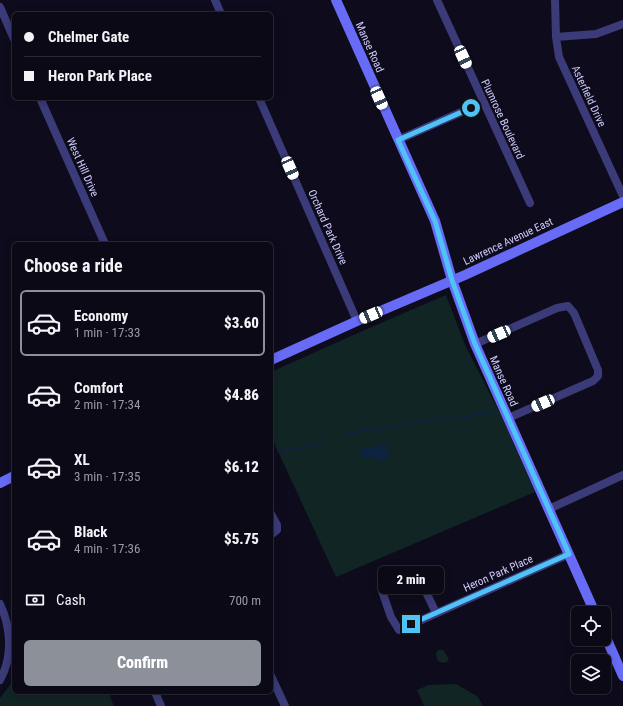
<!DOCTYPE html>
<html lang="en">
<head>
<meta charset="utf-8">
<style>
  :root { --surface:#0a0915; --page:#13121e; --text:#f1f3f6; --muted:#999aa0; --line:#2a2a34; --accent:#8c9099 }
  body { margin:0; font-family:"Roboto Condensed",sans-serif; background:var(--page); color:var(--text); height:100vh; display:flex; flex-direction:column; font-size:15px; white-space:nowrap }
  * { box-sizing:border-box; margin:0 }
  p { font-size:13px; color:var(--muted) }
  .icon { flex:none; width:22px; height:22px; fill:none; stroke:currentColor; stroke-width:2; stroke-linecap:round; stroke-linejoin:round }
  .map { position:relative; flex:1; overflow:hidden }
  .side { position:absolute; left:12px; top:242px; width:261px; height:452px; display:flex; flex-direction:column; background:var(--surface); border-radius:6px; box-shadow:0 2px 10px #0003,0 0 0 1px var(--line) }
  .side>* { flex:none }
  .top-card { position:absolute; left:12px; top:12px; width:261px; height:88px; border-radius:6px; box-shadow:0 2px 10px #0003,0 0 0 1px var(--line); display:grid; align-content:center; height:88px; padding:0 12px; background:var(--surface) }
  .controls { position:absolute; left:571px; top:606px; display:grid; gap:8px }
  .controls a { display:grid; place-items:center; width:40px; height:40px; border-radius:6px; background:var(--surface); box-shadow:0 2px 10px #0003,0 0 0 1px var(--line); font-size:20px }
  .end { position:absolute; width:18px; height:18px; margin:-9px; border:5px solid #4fc3f7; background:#111; box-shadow:0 0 0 2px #111 }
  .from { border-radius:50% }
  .bubble { position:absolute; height:28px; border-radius:6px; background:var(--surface); box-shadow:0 2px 10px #0003,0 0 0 1px var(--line); font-size:13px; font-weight:800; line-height:28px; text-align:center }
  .car { position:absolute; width:12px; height:24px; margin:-12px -6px; border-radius:5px; box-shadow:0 0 3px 1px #0007; background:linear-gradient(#fff 24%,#345 0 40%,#fff 0 76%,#345 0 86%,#fff 0) }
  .top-card b { display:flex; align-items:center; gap:14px; height:38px; font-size:15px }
  .top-card b+b { border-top:1px solid var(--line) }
  .top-card i { width:10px; height:10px; background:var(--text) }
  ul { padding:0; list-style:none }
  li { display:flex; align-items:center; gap:12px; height:66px; margin:0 8px 6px; padding:0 4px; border:2px solid transparent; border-radius:6px }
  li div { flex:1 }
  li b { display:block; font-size:15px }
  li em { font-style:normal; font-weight:800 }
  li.active { border-color:var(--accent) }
  li>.icon { width:36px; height:36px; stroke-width:1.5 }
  h2 { padding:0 12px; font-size:18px; line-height:48px }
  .pay { display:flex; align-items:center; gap:10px; height:44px; padding:0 12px; font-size:15px }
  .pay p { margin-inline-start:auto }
  .button { display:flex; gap:8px; margin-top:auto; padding:8px 12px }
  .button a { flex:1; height:46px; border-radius:6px; background:var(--accent); color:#fff; font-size:16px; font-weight:800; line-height:46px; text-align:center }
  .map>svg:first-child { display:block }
  .green { fill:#102524 }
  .water { fill:#0e233e }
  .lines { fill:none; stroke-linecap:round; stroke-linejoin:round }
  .stream { stroke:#0e233e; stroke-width:2 }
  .street { stroke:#3a3b78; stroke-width:8 }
  .secondary { stroke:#686bf6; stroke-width:10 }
  .route { stroke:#4fc3f7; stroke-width:5 }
  .labels { text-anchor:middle; stroke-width:4; stroke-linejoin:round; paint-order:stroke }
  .street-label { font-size:11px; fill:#cecbfc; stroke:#0e0c1c }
</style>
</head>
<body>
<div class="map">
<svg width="623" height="706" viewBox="0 0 623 706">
  <rect width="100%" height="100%" fill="#0e0c1c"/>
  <!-- green -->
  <path class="green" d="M446,295L465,345L500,413L535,492L336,577L271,436V372L360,332Z
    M438,650H443L449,659L447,662L442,663L437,660L436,653Z
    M13,681L14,692H108L114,706H0V698Z
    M456,684L477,696L483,706H424L417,690L428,685Z"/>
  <!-- water -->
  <path class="water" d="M386,444L389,454L387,459L383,461L370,457L361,458L360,449Z"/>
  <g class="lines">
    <!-- stream -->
    <path class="stream" d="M455,417C468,416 481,416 494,411
      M403,425L449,417
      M347,433L397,426
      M278,451L313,446L324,442"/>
    <!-- street -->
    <path class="street" d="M215,0L221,14
      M437,0L530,203
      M555,0L556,37L559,57L623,196
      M0,7L14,39
      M556,37L596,34L623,24
      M40,98L105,244
      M259,98L357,321
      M398,140L484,102
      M475,344L557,308L568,306L574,313L598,370V376L593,381L508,418
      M549,509L623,475
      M271,514L277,525V530L271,535
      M0,604C11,627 13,657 0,680
      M436,613L418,575L382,591L391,617L399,630L569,554
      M271,676L285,706
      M155,692L161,706"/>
    <!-- secondary -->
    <path class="secondary" d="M336,0L435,221L452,280L475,344L595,613
      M271,360L357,321L465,275L623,202
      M0,483L14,476
      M604,633L623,676"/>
  </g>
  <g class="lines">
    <!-- route -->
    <path class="route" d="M411,624L569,554L475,344L452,280L435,221L398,140L471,108"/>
  </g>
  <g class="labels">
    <!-- street labels -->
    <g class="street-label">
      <text transform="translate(370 47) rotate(66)" y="4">Manse Road</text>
      <text transform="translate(589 96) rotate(65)" y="4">Asterfield Drive</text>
      <text transform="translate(503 119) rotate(65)" y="4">Plumrose Boulevard</text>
      <text transform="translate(83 167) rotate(66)" y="4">West Hill Drive</text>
      <text transform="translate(328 227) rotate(66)" y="4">Orchard Park Drive</text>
      <text transform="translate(508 241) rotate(-25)" y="4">Lawrence Avenue East</text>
      <text transform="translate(504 381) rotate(66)" y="4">Manse Road</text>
      <text transform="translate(498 573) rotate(-24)" y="4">Heron Park Place</text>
    </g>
  </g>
</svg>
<div class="controls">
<a><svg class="icon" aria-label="locate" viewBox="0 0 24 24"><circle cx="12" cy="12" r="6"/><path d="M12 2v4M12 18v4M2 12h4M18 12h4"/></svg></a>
<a><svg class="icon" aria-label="layers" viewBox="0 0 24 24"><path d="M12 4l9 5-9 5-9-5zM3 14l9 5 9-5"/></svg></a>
</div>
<i class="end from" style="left:471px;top:108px"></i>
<i class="end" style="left:411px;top:624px"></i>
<div class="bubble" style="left:378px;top:566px;width:66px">2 min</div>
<i class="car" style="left:463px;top:57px;rotate:155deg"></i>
<i class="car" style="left:379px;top:98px;rotate:156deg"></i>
<i class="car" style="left:290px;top:168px;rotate:156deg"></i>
<i class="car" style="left:371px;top:315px;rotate:247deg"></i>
<i class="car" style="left:499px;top:334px;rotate:246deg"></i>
<i class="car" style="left:543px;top:403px;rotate:246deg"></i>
<div class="top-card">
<b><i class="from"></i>Chelmer Gate</b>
<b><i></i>Heron Park Place</b>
</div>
<section class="side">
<h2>Choose a ride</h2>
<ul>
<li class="active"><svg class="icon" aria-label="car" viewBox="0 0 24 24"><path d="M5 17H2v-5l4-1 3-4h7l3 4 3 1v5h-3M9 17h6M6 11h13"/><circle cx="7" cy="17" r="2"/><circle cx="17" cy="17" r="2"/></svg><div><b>Economy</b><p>1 min · 17:33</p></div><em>$3.60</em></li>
<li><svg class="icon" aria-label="car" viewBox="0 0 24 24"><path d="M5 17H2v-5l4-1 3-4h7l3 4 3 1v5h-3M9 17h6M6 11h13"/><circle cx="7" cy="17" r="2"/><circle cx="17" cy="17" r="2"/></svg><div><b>Comfort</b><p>2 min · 17:34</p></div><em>$4.86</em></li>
<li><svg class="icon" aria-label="car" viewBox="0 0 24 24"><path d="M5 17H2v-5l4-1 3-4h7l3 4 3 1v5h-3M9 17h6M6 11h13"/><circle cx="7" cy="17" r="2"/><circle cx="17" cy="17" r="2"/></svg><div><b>XL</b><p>3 min · 17:35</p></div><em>$6.12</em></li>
<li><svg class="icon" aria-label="car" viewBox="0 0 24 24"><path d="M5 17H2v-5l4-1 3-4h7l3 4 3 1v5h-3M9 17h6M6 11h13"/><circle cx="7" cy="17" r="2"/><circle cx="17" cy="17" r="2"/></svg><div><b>Black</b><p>4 min · 17:36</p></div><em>$5.75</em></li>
</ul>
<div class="pay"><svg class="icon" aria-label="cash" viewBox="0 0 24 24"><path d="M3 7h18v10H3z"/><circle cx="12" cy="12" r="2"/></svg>Cash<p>700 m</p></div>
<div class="button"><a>Confirm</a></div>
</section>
</div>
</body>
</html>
